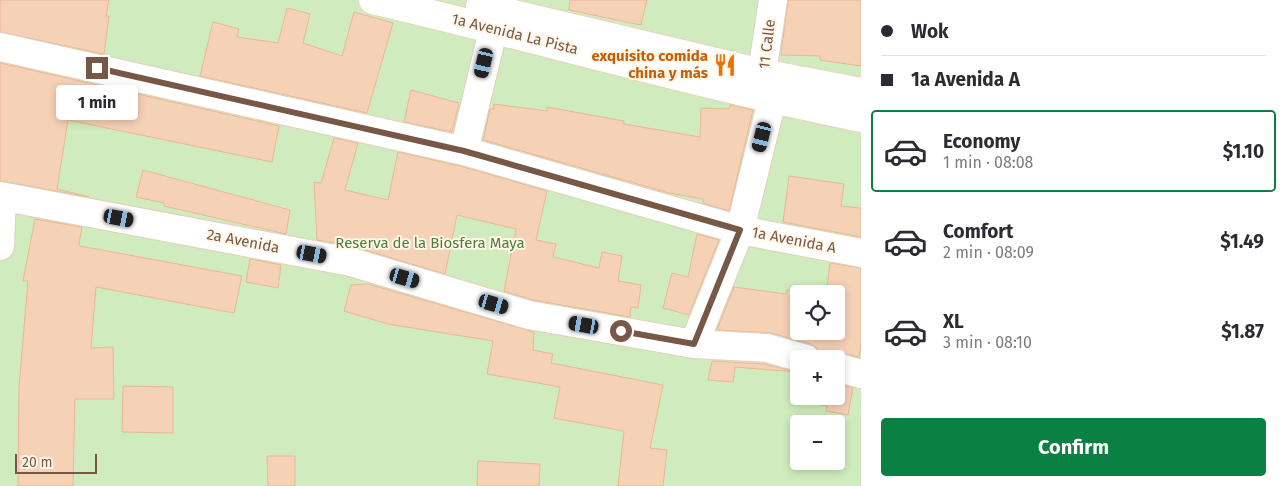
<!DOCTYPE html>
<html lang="en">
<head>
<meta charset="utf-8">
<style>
  :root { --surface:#fff; --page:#f2f2f3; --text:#2b2b33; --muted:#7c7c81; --line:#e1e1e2; --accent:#0b8043 }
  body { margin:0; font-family:"Fira Sans",sans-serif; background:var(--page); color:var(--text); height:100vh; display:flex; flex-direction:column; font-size:19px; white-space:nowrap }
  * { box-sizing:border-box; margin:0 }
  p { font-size:16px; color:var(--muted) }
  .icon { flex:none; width:28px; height:28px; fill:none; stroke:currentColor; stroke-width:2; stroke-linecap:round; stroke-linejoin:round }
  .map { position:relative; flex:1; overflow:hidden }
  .panel { display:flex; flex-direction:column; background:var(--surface); width:425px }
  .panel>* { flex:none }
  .guide { display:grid; align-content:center; height:110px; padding:0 20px; background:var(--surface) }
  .tools { position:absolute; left:790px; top:285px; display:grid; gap:10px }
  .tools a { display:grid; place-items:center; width:55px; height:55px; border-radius:5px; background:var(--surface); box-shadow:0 2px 8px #0003; font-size:25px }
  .scale { position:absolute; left:15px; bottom:12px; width:82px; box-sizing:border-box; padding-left:5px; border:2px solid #775846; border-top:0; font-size:14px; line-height:18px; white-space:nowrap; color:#775846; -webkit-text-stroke:4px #fff7e8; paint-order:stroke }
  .end { position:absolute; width:22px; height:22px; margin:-11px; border:6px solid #775846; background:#fff; box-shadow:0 0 0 2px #fff }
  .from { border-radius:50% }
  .bubble { position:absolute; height:35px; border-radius:5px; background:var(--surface); box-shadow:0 2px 8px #0003; font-size:16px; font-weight:700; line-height:35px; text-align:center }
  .car { position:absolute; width:15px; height:30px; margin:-15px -8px; border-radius:6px; box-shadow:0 0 4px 1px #0007; background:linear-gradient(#222 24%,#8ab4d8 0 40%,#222 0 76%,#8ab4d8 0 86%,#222 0) }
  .guide b { display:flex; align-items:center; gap:18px; height:48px; font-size:19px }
  .guide b+b { border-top:1px solid var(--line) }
  .guide i { width:12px; height:12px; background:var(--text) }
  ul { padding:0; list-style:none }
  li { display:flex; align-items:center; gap:15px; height:82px; margin:0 10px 8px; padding:0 10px; border:2px solid transparent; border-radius:5px }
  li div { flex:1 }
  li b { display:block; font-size:19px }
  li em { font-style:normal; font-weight:700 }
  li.selected { border-color:var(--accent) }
  li>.icon { width:45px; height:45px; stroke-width:1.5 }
  .button { display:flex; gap:10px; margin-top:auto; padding:10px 20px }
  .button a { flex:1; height:58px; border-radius:5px; background:var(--accent); color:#fff; font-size:20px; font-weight:700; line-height:58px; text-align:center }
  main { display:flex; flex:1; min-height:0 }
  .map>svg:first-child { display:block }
  .green { fill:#d0ecbe; fill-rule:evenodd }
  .building { fill:#f5d1b6; stroke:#e9b795 }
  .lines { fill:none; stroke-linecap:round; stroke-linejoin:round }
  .street-casing { stroke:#e3cfbc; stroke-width:30 }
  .secondary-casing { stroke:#ead2bb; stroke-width:30 }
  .street { stroke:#fff; stroke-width:28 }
  .secondary { stroke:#fff; stroke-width:28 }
  .route { stroke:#775846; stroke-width:6 }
  .labels { text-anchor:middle; stroke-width:4; stroke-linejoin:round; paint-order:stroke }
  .street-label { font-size:15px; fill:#775846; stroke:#fff7e8 }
  .food-label { font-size:15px; font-weight:bold; fill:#c56008; stroke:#fff7e8; text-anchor:end }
  .park-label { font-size:15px; fill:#4e7e3d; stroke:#fff7e8 }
</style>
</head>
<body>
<main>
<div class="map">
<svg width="861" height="486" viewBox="0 0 861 486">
  <rect width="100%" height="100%" fill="#fef3e1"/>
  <!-- green -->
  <path class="green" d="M0,0H861V486H0ZM799,294H836V331H799ZM799,359H836V396H799ZM799,424H836V461H799Z"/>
  <!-- building -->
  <path class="building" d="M0,0H109L106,16H109L104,54L0,32Z
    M570,0H647L641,25L569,10Z
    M788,0H861V66L820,60V56L781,55Z
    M287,8L310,14L303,43L342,56L354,12L393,23L367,113L200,76L213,22L239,29L237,37L278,43Z
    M0,63L279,126L272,162L68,120L57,189L89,197L0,181Z
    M411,90L459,103L452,132L404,122Z
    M494,104L547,111V107L624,121V124L700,137L701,108L729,109L730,105L753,110L729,211L703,203V199L669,193L483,140L490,109H494Z
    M334,138L358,143L345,190L388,200L398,152L460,166L547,191L536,240L556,244L553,257L599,268L602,252L622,256L618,281L641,285L638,308L631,307L630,317L533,300L504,291L516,229L457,215L445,274L355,247L317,240L314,182L321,183Z
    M143,170L290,210L286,234L164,206V203L136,197Z
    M789,176L844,184L841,206L861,208V237L783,222Z
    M35,219L82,227L79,244L80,246L242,276L234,313L96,287L91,348L113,347L114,399H75L73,486H18L19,387L28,281H23Z
    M697,234L719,240L689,315L663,308L672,273L688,277Z
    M250,259L281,265L278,288L246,282Z
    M830,263L861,268V344L859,357L833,352L821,359L817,348L811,344L771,333L717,330L734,287L786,294L787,290L814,294H799V331H836V294H826Z
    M368,284L534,332L533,350L553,354L551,363L663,385L650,448L667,450L663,486H618L624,431L554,418L560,387L487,374L493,341L388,324L344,311L351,285Z
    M712,361L764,364L796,372L735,367L733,382L708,380Z
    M799,382V396H836V383L853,388L848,415L826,411L827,406L795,400Z
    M123,386L173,387V433L122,432Z
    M267,456H295V486H268Z
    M478,461L540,464L539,486H477Z"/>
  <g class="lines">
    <defs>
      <path id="street" d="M0,47L464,151L740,230L861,253
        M464,151L498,10
        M0,196L351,262L529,315L694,344L767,348L806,359
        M0,246L2,197
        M694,344L740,230L772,100L762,73L773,0
        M836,367L861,374"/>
      <path id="secondary" d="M373,0C536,38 697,85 861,118
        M480,6L762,73L861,92"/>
    </defs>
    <!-- street casing -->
    <use href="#street" class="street-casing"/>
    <!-- secondary casing -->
    <use href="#secondary" class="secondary-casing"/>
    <!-- street -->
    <use href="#street" class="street"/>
    <!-- secondary -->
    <use href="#secondary" class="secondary"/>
  </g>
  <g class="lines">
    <!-- route -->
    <path class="route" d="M97,68L464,151L740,230L694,344L621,331"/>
  </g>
  <!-- icons -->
  <defs>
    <symbol id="restaurant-bare" viewBox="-9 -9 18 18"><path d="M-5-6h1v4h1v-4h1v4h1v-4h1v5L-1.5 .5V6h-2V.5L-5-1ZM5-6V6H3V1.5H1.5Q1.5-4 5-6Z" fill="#e8710a" stroke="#fff7e8" stroke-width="2.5" paint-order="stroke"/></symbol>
  </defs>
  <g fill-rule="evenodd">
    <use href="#restaurant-bare" x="709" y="49" width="32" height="32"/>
  </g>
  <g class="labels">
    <!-- street labels -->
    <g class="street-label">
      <text transform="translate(515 34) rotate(14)" y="5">1a Avenida La Pista</text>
      <text transform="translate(767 44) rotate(-83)" y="5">11 Calle</text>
      <text transform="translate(794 240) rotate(11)" y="5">1a Avenida A</text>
      <text transform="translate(243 241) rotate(11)" y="5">2a Avenida</text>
    </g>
    <!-- food labels -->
    <g class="food-label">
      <text x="708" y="61">exquisito comida<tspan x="708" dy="17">china y más</tspan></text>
    </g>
    <!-- park labels -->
    <g class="park-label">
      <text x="430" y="248">Reserva de la Biosfera Maya</text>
    </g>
  </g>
</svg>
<div class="tools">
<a><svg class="icon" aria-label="locate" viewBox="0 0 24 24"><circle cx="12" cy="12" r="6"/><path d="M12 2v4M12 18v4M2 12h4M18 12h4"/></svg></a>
<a>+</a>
<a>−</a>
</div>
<div class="scale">20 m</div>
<i class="end from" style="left:621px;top:331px"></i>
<i class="end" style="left:97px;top:68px"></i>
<div class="bubble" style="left:56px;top:85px;width:82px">1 min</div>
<i class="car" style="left:484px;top:63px;rotate:193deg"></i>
<i class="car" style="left:762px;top:137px;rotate:194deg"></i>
<i class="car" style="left:119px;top:218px;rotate:101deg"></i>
<i class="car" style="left:312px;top:254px;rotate:101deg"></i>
<i class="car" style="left:405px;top:278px;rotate:106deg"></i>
<i class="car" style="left:494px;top:304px;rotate:106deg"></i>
<i class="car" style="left:584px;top:325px;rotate:280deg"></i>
</div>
<section class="panel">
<div class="guide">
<b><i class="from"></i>Wok</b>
<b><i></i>1a Avenida A</b>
</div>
<ul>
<li class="selected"><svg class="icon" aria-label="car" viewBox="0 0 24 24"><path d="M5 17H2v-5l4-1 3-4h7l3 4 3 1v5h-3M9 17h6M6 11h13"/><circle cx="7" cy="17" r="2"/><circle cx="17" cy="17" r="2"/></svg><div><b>Economy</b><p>1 min · 08:08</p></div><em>$1.10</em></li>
<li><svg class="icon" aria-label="car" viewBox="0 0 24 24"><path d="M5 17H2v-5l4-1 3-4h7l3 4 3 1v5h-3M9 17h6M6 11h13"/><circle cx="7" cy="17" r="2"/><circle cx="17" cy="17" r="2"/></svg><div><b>Comfort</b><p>2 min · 08:09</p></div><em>$1.49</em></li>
<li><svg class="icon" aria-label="car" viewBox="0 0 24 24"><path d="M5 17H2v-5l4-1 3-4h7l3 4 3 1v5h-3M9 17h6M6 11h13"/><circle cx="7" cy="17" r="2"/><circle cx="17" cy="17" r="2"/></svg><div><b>XL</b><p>3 min · 08:10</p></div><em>$1.87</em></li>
</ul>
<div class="button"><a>Confirm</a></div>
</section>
</main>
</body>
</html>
